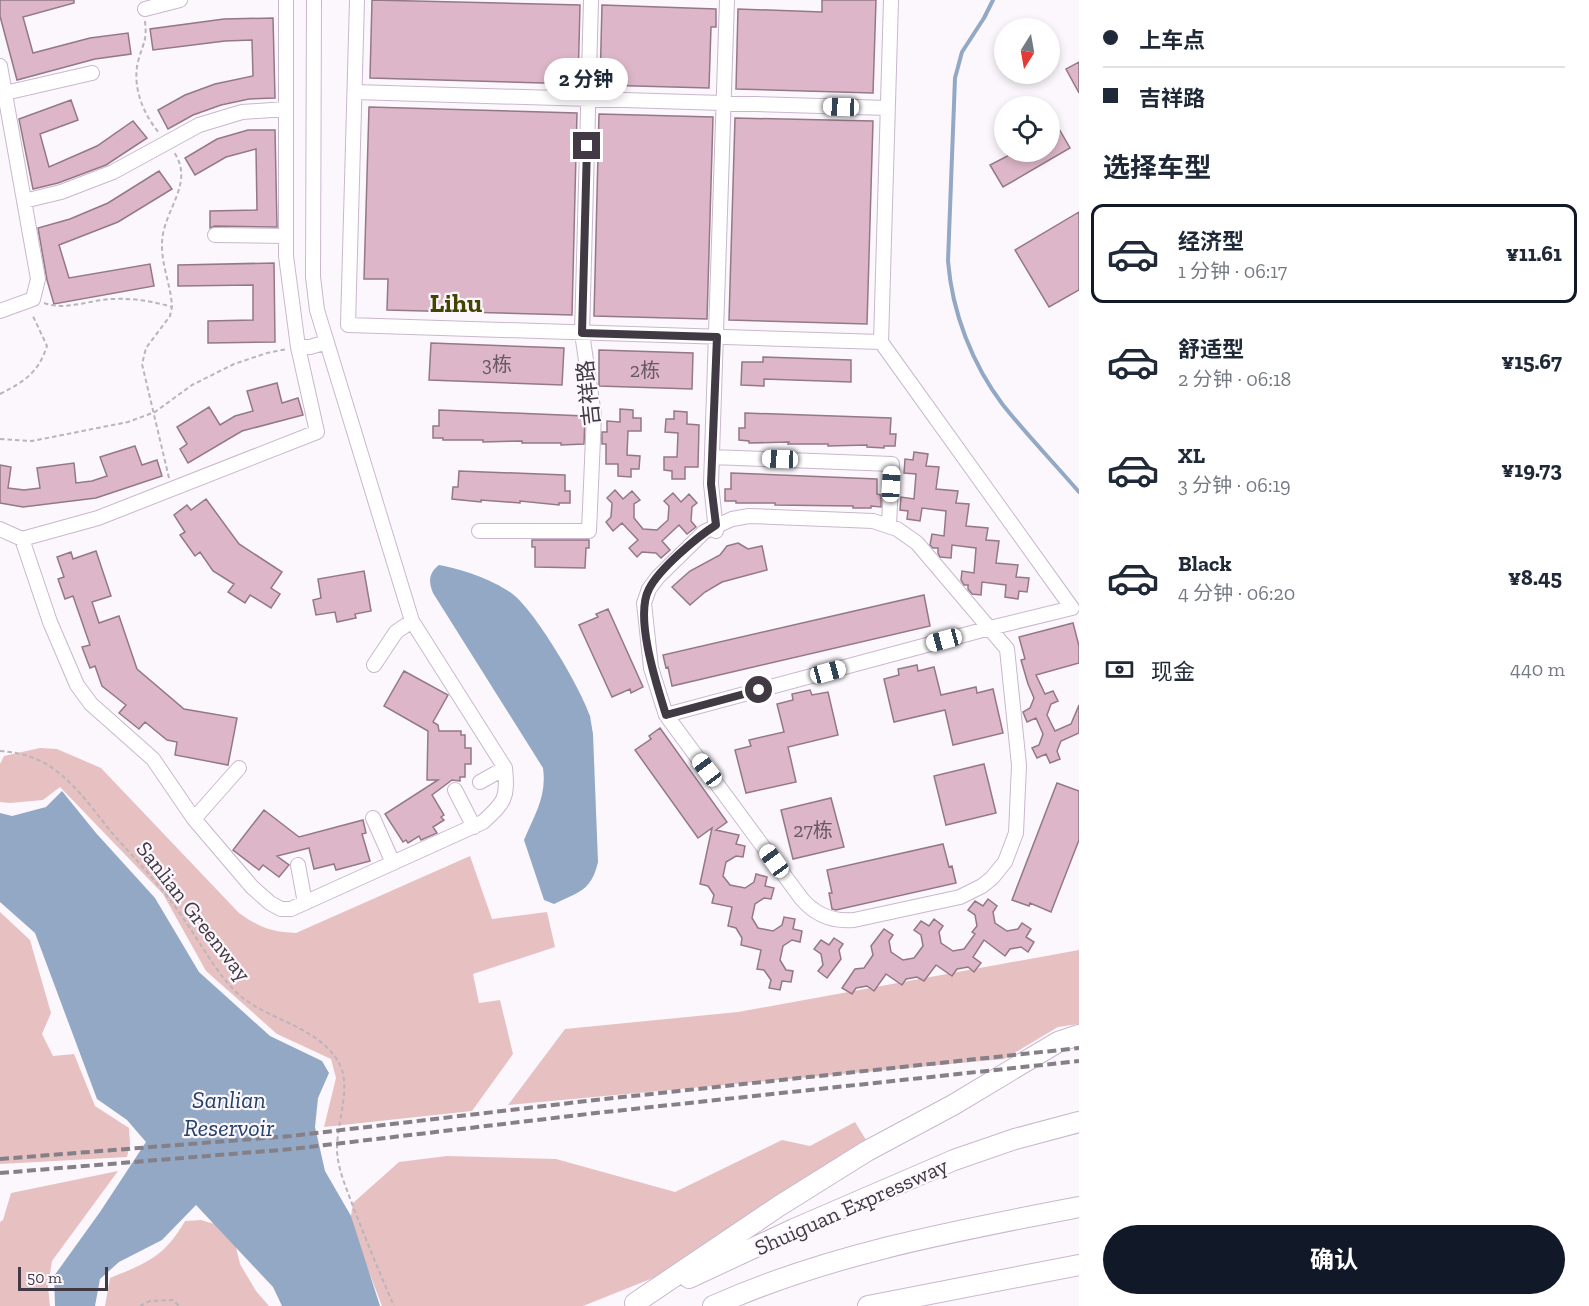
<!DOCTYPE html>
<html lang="zh">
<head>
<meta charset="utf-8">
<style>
  :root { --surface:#fff; --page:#f2f2f3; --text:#1f2937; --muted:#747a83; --line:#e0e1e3; --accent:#111827 }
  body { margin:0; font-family:"Zilla Slab","Noto Sans SC",serif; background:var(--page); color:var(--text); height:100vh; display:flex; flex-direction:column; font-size:22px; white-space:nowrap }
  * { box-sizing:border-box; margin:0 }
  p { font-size:20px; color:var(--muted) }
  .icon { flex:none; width:33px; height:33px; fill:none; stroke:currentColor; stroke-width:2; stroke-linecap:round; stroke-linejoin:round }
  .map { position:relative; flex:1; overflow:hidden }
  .drawer { display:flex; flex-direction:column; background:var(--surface); width:510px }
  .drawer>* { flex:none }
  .top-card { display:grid; align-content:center; height:132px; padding:0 24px; background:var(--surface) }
  .needle { width:39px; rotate:191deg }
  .tools { position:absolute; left:994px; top:18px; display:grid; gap:12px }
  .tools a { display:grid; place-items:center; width:66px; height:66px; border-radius:50%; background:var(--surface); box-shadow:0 3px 9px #0003; font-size:30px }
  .scale { position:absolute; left:18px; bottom:15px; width:90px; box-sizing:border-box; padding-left:6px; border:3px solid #413a44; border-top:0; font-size:16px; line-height:21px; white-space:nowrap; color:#413a44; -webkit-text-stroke:4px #fbf7fc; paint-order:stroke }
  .end { position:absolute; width:27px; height:27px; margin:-14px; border:8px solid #413a44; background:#fff; box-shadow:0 0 0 3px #fff }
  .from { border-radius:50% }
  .bubble { position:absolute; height:42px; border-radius:21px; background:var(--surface); box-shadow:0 3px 9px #0003; font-size:20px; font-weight:700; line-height:42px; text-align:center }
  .car { position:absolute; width:18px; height:36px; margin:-18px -9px; border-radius:8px; box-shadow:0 0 4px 2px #0007; background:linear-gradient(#fff 24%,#345 0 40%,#fff 0 76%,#345 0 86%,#fff 0) }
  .top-card b { display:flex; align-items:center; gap:21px; height:57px; font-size:22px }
  .top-card b+b { border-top:2px solid var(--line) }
  .top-card i { width:15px; height:15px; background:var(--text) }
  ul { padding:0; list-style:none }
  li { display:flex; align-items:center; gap:18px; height:99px; margin:0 12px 9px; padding:0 12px; border:3px solid transparent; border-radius:12px }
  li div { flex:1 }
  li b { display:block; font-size:22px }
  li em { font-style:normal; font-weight:700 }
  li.active { border-color:var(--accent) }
  li>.icon { width:54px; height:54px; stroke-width:1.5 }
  h2 { padding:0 24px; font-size:27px; line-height:72px }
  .pay { display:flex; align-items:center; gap:15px; height:66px; padding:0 24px; font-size:22px }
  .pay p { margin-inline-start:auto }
  .cta { display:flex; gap:12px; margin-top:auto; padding:12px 24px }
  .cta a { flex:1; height:69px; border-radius:36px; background:var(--accent); color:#fff; font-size:24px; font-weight:700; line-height:69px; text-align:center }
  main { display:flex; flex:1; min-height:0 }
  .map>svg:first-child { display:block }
  .green { fill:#e7c1c1 }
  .water { fill:#93a8c5 }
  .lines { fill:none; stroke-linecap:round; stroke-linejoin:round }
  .stream { stroke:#93a8c5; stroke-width:4 }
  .building { fill:#ddb7c9; stroke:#947885; stroke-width:1.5 }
  .minor-casing { stroke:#cab7cf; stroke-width:16 }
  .highway-casing { stroke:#cab7cf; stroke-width:22 }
  .path { stroke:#bab5bb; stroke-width:2; stroke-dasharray:4.5 3; stroke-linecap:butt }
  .minor { stroke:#fff; stroke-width:14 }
  .highway { stroke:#fff; stroke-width:20 }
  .rail { stroke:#857f87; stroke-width:4; stroke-dasharray:9 4.5; stroke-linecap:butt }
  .route { stroke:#413a44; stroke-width:8 }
  .labels { text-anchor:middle; stroke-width:4.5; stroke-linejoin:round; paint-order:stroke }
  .number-label { font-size:20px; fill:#685965 }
  .street-label { font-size:22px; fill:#413a44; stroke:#fbf7fc }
  .water-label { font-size:24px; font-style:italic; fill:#24416a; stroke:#fbf7fc }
  .quarter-label { font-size:26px; font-weight:bold; fill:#444300; stroke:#fbf7fc }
</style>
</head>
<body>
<main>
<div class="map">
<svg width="1079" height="1306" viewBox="0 0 1079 1306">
  <rect width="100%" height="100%" fill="#fbf7fc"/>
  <!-- green -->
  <path class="green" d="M40,748L57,749L101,768L239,913C259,927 271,932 296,933L470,856L492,919L547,912L555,947L473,974L479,1003L500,1000L513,1054L472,1111L324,1127L336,1078L331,1059L277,1034L206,971L163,894L60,787L43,800L10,803L0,802V764L4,756Z
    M0,912L30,940L51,1013L42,1034L53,1056L74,1054L95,1106L129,1128L130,1144L127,1157L0,1164Z
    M1079,950V1024L1058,1027L1004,1059L508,1105L565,1029L738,1012Z
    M855,1122L868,1143L658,1276L583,1306H382L350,1222L353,1203L399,1162L447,1156L556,1159L675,1192L782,1140L810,1146Z
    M118,1171L52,1261L48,1287L50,1306H0V1222L3,1220L11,1193Z
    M201,1220L218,1225L235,1243L240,1264L256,1291L269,1306H105L110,1278C147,1263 164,1257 185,1221Z"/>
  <!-- water -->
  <path class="water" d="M439,565C462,569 497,581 515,596C538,616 580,687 590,716C591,722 592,728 593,734L598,862C591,892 578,892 554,904L544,900L524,840C535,814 547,796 543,768L433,593C428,581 429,573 439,565Z
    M62,791L96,833L155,898L199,972L270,1036L322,1061L329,1073L318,1098L315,1127L325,1171L351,1216L380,1306H282L273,1287L196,1205L162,1240L119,1262L100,1279L95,1306H55L54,1276L100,1212L146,1142L127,1120L97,1099L35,933L0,902V813L12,816L46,807Z"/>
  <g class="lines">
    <!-- stream -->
    <path class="stream" d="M993,0L984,18L962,52L955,78L948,261C952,312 972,364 1003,405C1027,435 1054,463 1079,492"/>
  </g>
  <!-- building -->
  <path class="building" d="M0,0H74V3L23,17L33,53L90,38L128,33L131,54L95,59L17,80L0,16Z
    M372,0L580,5L578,84L370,78Z
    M822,0H876L873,93L736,89L738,9L822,12Z
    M602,5L716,9V27H711L709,88L600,85Z
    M273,18L275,98L249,99L221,105L193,115L168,129L158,110L185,95L215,84L253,76L252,40L225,41L153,50L150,29L224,19Z
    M1079,62V93L1066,69Z
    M71,100L78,120L40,134L49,167L97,146L133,121L147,138L106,165L58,183L33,189L19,119Z
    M369,107L577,113L572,315L387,310L388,279H364Z
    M599,114L713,117L707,319L594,316Z
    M735,118L873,121L867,324L729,320Z
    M1058,127L1070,148L1003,187L990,165L1015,152H1050V132Z
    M248,130H275L277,227L215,226L210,228V211L257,210L256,149L226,157L195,175L185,158L217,139Z
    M159,171L172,189L118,222L59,245L69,278L150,264L154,286L54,304L47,280L38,228L70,219L108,203Z
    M1079,212V290L1049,307L1015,250Z
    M274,263L275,342L208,343V321L253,320V285L178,286V265Z
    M431,343L564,348L562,385L429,380Z
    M599,350L693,353L692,389L599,386Z
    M763,357L851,360V382L764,379V386L741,385L742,362H763Z
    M277,383L282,403L298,398L303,415L242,431L188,463L180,449L187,444L177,427L209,407L220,425L235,416L253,411L247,391Z
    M620,409L633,410V418H641V431H628L627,455L640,456L639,469H631V477L618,476V464H606V444H602V432H607V421L620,422Z
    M439,410L585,416L584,444L561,445V443H522V441L483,442V440H443V438H433V426H439Z
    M674,411L687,412V424L699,425L698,467H685V479H672V471L664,470V457H677L678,433L665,432L666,419H674Z
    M745,413L891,418L890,434H896L895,446H884V448L867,447V445L828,446V444H788L789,442L749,443V441L739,440V428H745Z
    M135,446L142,465L157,460L162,476L96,498L23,507L0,503V465L11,467L8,488L24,490L40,488L37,468L74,463L76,483L92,481L107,476L100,457Z
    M914,452L928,454L926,466L939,467L936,489L958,491L956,503L969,504L966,526L988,528L986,540L999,541L996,563L1018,565L1016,577L1029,578L1027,592L1019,591L1018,599L1005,597L1006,585L982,582L981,595L972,594L968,589V585H964L961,580L962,571L974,573L976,548L952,545L951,558L940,557L938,553V548H933L930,545L932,534L944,536L946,511L922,508L920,521L907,519L908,511L900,510L901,497L914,499L916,474L904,473L905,459L913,460Z
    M459,471L565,475V491H570V503H559V505L520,501V503L481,500V502L452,499L453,487H458Z
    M731,473L877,479V494L881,495V507L871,506V508H853V506L775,505V503H736V501H725V489H731Z
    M615,490L623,499L632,491L640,500L634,504V518L643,529L657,530L668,520L669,506L664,501L673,493L681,502L689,494L697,503L692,507L691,521L696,527L687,534L679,525L662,541L670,550L661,558L656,553L642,552L637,557L629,548L638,540L622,523L613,531L606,522L611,517L612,503L607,498Z
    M206,499L239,544L282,572L271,588L280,594L271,608L250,595L245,603L228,592L234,584L213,571L200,552L195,556L180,535L185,532L174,515L187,505L191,510Z
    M532,540H589V548H586L585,568L535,567V547H532Z
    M738,543L748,549L762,546L767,570L722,582L705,592L690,605L672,587L690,571L720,555L727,546Z
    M96,551L111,596L92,602L99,623L119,616L137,669L184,709L237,718L228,765L175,755L177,742L167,740L145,722L139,729L119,713L126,705L102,686L95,666L90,668L82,647L90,645L73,596L65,599L58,579L64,577L57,557L71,552L73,559Z
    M364,571L371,611L355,614L356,618L337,622L335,612L316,615L313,600L321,598L318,579Z
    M924,595L930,626L672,686L668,667L666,668L663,655Z
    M608,609L643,687L631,693L630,689L612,697L579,625L598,617L596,614Z
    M1073,623L1079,646V663L1036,675L1045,694L1053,691L1058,701L1051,704L1047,715L1055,731L1071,724L1079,705V733L1061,741L1057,751L1060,759L1050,763L1046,754L1037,758L1032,748L1039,745L1043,734L1036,718L1027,722L1023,712L1030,708L1034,698L1028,684L1021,660L1025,659L1019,637Z
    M917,665L918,671L934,667L941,695L976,687L977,693L993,689L1003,733L953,745L945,710L894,722L884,679L899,675L898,669Z
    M404,671L448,695L433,722L438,725L439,731H461V735H465V748H471V764H465V777H460V781L452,780L432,795L444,815L441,817L444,820L433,827L437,833L421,840L419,836L408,843L406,840L403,842L385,814L438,780H427L428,731L384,706Z
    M810,690L812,695L828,692L838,735L788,747L796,782L746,793L735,750L751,746L749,740L784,732L777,704L793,700L792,694Z
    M660,728L727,822L716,830L739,835L736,844L745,846L743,857L736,856L726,862L723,876L730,885L745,888L754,882L756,874L767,877L765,886L774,888L771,899L764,898L755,904L752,918L758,928L773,931L782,925L784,917L795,919L793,929L802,931L800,942L792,940L783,946L780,960L786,970L793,971L791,982L782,981L780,990L769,988L771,980L764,970L757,969L761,950L741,945L742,938L736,928L728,926L732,907L712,903L714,895L708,886L700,884L712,828L698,838L635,750L651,739L649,736Z
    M984,764L996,813L946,825L934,776Z
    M1057,783L1079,791V840L1051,912L1030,903L1029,906L1012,900Z
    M831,798L844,847L793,859L781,810Z
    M264,810L299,837L363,820L366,833L362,834L370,861L336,870L334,864L314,869L309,848L277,856L289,865L279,877L263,865L259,870L233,850Z
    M943,844L949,867L952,866L956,883L836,910L832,909L829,893H832L827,870Z
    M988,899L997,906L993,912L995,923L1007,931L1018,929L1022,923L1031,929L1026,937L1034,942L1028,952L1021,947L1010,949L1005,956L984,940L973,957L981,963L974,972L968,967L957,969L952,976L936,965L924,981L917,977L906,979L902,985L886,974L874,991L867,986L856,988L852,994L842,988L855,969L864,968L873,955L871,946L884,929L893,935L889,941L891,952L903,960L914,958L923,946L921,935L914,930L921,921L929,926L934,919L943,926L939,932L941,943L953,951L964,949L975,934L972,932L977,926L975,915L968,910L975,901L983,906Z
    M834,938L843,944L839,950L841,959L827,978L818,971L823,965L821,954L814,949L821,940L829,945Z"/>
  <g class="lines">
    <defs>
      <path id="minor" d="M286,0V256L298,347H310L327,342
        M357,0L348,325L881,342
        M145,9L180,0
        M0,66L38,279L33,299L0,311
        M355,92L888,108
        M5,93L92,73
        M24,201L61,192L113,172L199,125L242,112L286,109
        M215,235L285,236
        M712,457L892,464L889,525
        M749,516L873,521L897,529L917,543L1007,649L1019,765L1016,833L1005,862L992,878L982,886L960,897L854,920C832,922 815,915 801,898L666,715L651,668L644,603L649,589L658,577L704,532L732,519Z
        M0,529L22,539L98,518L317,432L298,347
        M479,531H589L594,415L582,333L591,0
        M716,531L711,484L727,0
        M22,539L50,622L77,685L91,704L153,759L194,819L252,887L270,903L281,909H291L483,822C505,802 508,798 505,768L412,621L317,310L313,277L314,0
        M374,665L396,632L412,621
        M666,715L990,628L1072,608L881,342L891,0
        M480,782L505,768
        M455,790L474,827
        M373,818L393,863
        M194,819L239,768
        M298,865L305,903"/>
      <path id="highway" d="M689,1278L794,1229L954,1160L1015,1139L1079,1122
        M635,1303L779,1206L867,1151L953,1105L1058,1042L1079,1035
        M713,1306C829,1254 955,1231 1079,1207
        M868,1306L1079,1265"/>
    </defs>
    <!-- minor casing -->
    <use href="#minor" class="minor-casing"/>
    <!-- highway casing -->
    <use href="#highway" class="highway-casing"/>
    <!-- path -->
    <path class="path" d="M145,21C147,40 144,41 139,58C131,84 142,113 160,134
      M44,303C66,311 89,300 112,299C133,298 152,301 172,307
      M0,394C25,381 38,373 47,346L32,314
      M0,439L32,441L128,422L155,412L192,385L234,364L267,353L287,349
      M169,478L142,364L146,348L170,316L172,307C171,286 162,267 162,246C161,211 196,185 174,152
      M0,751C19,752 40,758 55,770C78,787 95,812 113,834C137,861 163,888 183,918C201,943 214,970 236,992C266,1021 318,1025 339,1063C352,1086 337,1122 337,1148C337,1169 347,1189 354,1209C367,1242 380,1274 394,1306
      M140,1306L150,1301L173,1300L179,1306"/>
    <!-- minor -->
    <use href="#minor" class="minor"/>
    <!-- highway -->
    <use href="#highway" class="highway"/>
    <!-- rail -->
    <path class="rail" d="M0,1159L291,1136L595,1100L1079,1048
      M0,1173L292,1149L596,1113L1079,1061"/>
  </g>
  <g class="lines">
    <!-- route -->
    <path class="route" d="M587,146L582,333L717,337L711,484L716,525C697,537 659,569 649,589C634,617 657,686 666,715L759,690"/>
  </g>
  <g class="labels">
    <!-- number labels -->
    <g class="number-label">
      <text x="497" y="371">3栋</text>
      <text x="645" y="377">2栋</text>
      <text x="813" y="837">27栋</text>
    </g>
    <!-- street labels -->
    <g class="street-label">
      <text transform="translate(588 393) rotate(-96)" y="8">吉祥路</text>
      <text transform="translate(194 911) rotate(52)" y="8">Sanlian Greenway</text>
      <text transform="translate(851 1206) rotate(-24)" y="8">Shuiguan Expressway</text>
    </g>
    <!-- water labels -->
    <g class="water-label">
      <text x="229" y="1108">Sanlian<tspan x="229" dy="28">Reservoir</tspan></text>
    </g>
    <!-- quarter labels -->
    <g class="quarter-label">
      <text x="456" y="312">Lihu</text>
    </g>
  </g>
</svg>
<div class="tools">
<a><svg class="needle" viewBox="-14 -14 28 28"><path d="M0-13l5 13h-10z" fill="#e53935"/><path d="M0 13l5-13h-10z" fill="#747a83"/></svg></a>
<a><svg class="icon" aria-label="locate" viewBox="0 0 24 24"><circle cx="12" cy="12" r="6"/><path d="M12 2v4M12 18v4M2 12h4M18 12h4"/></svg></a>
</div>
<div class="scale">50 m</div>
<i class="end from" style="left:759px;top:690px"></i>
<i class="end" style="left:587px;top:146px"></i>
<div class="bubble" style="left:544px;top:58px;width:84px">2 分钟</div>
<i class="car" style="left:841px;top:107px;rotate:272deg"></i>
<i class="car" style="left:780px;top:459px;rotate:272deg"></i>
<i class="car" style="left:891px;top:484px;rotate:3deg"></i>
<i class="car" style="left:944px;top:640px;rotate:255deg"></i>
<i class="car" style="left:828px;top:672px;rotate:75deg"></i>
<i class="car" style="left:707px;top:770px;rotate:323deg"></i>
<i class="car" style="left:774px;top:861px;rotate:324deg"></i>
</div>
<section class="drawer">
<div class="top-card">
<b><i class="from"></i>上车点</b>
<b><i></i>吉祥路</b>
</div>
<h2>选择车型</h2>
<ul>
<li class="active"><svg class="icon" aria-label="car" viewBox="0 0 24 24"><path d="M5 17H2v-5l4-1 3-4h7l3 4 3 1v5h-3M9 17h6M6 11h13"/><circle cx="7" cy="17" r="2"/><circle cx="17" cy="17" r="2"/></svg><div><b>经济型</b><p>1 分钟 · 06:17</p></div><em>¥11.61</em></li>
<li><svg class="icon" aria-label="car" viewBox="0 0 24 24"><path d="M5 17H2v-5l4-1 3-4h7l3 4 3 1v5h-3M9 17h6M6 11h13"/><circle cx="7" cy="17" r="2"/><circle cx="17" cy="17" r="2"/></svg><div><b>舒适型</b><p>2 分钟 · 06:18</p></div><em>¥15.67</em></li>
<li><svg class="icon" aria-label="car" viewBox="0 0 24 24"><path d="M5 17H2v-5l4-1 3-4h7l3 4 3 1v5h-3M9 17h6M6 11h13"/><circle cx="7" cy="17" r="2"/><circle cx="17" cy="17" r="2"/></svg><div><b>XL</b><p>3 分钟 · 06:19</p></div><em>¥19.73</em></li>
<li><svg class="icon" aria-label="car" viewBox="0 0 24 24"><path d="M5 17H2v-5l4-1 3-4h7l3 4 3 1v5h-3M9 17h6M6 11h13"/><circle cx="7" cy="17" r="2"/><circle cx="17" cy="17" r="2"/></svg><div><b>Black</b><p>4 分钟 · 06:20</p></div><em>¥8.45</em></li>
</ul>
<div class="pay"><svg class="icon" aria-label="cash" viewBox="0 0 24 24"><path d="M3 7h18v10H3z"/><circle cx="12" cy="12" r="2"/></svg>现金<p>440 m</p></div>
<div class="cta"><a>确认</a></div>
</section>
</main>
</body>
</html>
